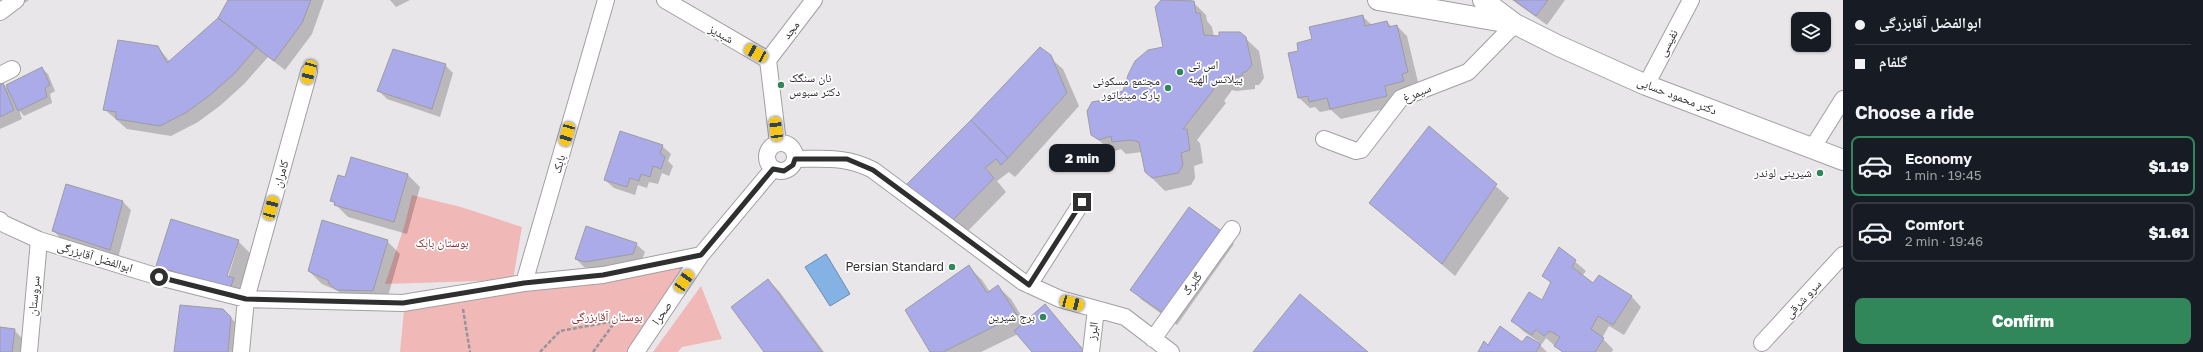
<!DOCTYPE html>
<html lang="en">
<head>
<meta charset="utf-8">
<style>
  :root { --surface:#171b24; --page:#242831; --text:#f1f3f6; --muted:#9ea1a6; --line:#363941; --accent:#31875a }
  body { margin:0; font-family:"Golos Text","Noto Naskh Arabic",sans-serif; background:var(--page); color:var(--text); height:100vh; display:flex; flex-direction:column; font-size:15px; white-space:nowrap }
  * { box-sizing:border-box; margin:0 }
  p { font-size:13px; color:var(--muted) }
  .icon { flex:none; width:22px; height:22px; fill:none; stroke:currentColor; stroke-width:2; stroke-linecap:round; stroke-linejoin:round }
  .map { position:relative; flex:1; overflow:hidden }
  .side { display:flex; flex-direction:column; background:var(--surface); width:360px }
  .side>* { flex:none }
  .top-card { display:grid; align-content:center; height:88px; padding:0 12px; background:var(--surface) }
  .buttons { position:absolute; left:1791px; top:12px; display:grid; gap:8px }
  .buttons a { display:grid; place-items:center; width:40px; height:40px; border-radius:8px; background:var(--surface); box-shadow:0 1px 3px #0004; font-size:20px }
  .end { position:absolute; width:18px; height:18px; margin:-9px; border:5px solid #302f30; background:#fff; box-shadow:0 0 0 2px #fff }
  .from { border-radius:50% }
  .bubble { position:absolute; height:28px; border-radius:8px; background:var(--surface); box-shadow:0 1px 3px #0004; font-size:13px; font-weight:800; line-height:28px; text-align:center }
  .car { position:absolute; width:12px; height:24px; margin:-12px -6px; border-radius:5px; box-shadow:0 0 3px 1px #0007; background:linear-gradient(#f5c518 24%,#345 0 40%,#f5c518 0 76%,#345 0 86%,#f5c518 0) }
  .top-card b { display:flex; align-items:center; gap:14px; height:38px; font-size:15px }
  .top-card b+b { border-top:1px solid var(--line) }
  .top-card i { width:10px; height:10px; background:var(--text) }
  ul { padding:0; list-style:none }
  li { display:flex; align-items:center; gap:12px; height:60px; margin:0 8px 6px; padding:0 4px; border:2px solid var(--line); border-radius:8px }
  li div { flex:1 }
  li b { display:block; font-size:15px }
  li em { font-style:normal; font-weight:800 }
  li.on { border-color:var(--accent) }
  li>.icon { width:36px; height:36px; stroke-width:1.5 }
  h2 { padding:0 12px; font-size:18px; line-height:48px }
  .button { display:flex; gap:8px; margin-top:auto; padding:8px 12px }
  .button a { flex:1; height:46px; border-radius:8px; background:var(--accent); color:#fff; font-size:16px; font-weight:800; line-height:46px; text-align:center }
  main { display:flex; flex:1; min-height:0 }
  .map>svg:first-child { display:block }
  .green { fill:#f1b8b8 }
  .water { fill:#84b2e5; stroke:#6b8baf }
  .shadow { fill:#0003; fill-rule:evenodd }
  .building { fill:#ababea; stroke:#9c9ca1 }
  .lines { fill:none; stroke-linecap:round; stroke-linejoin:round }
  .minor-casing { stroke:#a29fa3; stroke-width:18 }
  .tertiary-casing { stroke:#a29fa3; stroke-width:22 }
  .path { stroke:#969497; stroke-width:2.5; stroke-dasharray:4 2; stroke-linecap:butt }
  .minor { stroke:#fff; stroke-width:16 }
  .tertiary { stroke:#fff; stroke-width:20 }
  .route { stroke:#302f30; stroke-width:5 }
  .poi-dot { fill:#31875a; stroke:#fff; stroke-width:1.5 }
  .labels { text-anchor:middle; stroke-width:3.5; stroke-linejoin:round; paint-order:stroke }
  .street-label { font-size:12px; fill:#302f30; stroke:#fff }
  .poi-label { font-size:12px; fill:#302f30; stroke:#fff; text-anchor:end }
  .park-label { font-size:12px; fill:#862f36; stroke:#fff }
</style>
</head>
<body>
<main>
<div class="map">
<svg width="1843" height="352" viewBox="0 0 1843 352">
  <rect width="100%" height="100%" fill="#e9e6ea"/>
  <!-- green -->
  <path class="green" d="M412,195L461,207L522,227L513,280L385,284L405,224Z
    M684,265L628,352H400L404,310Z
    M701,286L722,339L682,347L678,352H653Z"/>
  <!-- water -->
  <path class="water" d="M826,254L850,294L830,306L805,267Z"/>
  <!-- shadow -->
  <path class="shadow" d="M13,0H29L20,6Z
    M229,0H324L312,34L285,70L268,57L245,83L221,105L198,122L171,136L127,129L104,109L158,47L170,62L219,18Z
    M390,0H410L396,7Z
    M1191,0L1206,15L1207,21L1212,27L1214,37L1220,38V33L1227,32L1245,38L1259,51L1264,78L1259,85H1255V89L1236,91L1232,90L1224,101L1226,103L1197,140L1200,143L1203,163L1194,166L1195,178L1191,185L1165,191L1146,172L1142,152L1126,154L1121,149L1112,152L1092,134L1104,101L1124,92L1164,48L1162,1Z
    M1512,0H1565L1547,25Z
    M1362,16L1372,25L1387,22L1392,27L1397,26L1407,36L1418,82L1412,84L1414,91L1397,106L1341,119L1331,110L1320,112L1315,107L1310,108L1299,98L1289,54L1299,51L1313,40Z
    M1040,49L1063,69L1079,106L1015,177L1009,172L997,181L1006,192L965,234L907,186Z
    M445,65L453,73L440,117L387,99L379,91Z
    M42,68L48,74L55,91L50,94L52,103L24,116L19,110L22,119L0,129V86L3,84L11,92Z
    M1430,127L1509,198L1455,276L1371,203Z
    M662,146L671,154L668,161L673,166L669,176L662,173L658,184L649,182L647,188L638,185L635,195L614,188L605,180Z
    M408,175L420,187L407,234L348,217L332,201L345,179Z
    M123,202L131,210L118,258L61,239L53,230Z
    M1224,233L1234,244L1177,325L1142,300L1132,290Z
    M238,241L251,254L241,287L246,292L170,279L157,266ZM235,248H237L227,281H225Z
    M387,241L400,254L386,303L343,296L338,291L322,284L309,271Z
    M636,244L645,252L641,262L594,270L584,267L576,259Z
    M1559,248L1586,271L1582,276L1594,284L1631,296L1641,307L1624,335L1609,326L1602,338L1613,349L1612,352H1562L1546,338L1542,344L1523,331L1513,321L1543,301L1551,284L1544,276Z
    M969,267L982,280L990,292L998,287L1011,299L1025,322L1045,306L1085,352H1033L1018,334L981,352H932Z
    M768,280L779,291L824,352H766Z
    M223,310L239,326L236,352H175Z
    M0,328L14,330L27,343L26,352H0Z
    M1522,344L1540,345L1547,352H1479L1489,346Z"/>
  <!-- building -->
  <path class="building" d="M228,0H311L302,23L274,61L218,18Z
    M1161,0L1194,1L1196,13H1200L1204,35L1219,36V32H1240L1246,37L1252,65L1246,72H1243L1242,76L1222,79L1219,77L1212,87L1214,89L1183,129H1187L1190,150L1181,153L1183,165L1178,173L1152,178L1145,172L1139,142L1131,140L1112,142L1111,136L1099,140L1091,135L1087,111L1092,102L1103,100V97L1123,91L1128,75L1135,61L1148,50L1163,47L1155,7Z
    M1514,0H1548L1536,16Z
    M1363,15L1365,26L1387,21L1389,27L1397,25L1408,72L1402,74L1404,81L1385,86L1387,96L1330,109L1327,98L1309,102L1308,96L1298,98L1288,53L1298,51L1297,43L1312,39L1309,27Z
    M218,18L257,47L235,73L210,95L187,112L160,126L116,119V112L103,110L118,40L158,46L167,63Z
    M1040,47L1051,55L1067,93L1008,158L971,120Z
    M393,49L446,64L432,109L377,91Z
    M42,67L50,85L45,88L47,97L18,111L6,85Z
    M3,83L14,110L0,117V85Z
    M971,120L1008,158L1001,165L996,159L985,168L994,178L951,222L905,186Z
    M1429,126L1497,184L1442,264L1369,203Z
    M620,131L663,145L660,153L665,157L661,169L653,166L650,177L641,174L639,181L630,178L627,187L604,180Z
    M351,157L408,174L394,222L334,205L335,202L330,201L338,175L345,177Z
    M66,184L123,201L110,250L52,231Z
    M1189,207L1224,233L1166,315L1130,290Z
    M171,219L239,240L227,276L234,278L230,289L156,266Z
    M322,220L388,240L373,291L337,290L328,283L329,281L308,271Z
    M586,226L637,243L633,254L585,262L575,259Z
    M1559,247L1576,260L1572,267L1593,283L1599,275L1632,296L1613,325L1598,316L1591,329L1604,338L1595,352H1563L1554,346L1560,337L1550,331L1544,336L1536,329L1532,335L1511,321L1529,292L1542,300L1551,282L1542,276Z
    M969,265L987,293L998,285L1017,315L943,352H930L905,310Z
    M768,279L822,352H764L731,307Z
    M1300,294L1368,352H1253Z
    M1045,304L1085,352H1032L1014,331Z
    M180,305L223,309L231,317L228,352H174Z
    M1500,326L1522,342L1527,336L1541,344L1536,352H1478L1484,341L1488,345Z
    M0,327L15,329L12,352H0Z"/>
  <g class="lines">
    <defs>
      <path id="minor" d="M665,0L768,60
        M0,12L16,0
        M768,60L778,143
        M768,60L814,0
        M0,75L12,69
        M1646,85L1691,0
        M1324,139L1356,151L1361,150L1401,98L1468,72L1515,24
        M767 157a14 14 0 1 1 28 0a14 14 0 1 1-28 0Z
        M1813,147L1843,99
        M795,159C824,159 846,156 873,170L1023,282L1060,299L1125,317L1171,352
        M0,220L2,223L39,240L159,277L246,299L403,303L524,283L603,275L701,255L773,169
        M524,283L606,0
        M1029,285L1082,202
        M1153,339L1232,229
        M1762,343L1843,255
        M29,352L39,240
        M241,352L246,299L309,72
        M636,352L701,255
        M1091,352L1096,309"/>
      <path id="tertiary" d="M1378,0L1510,23
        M1483,0L1515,24L1559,46L1646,85L1843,160"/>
    </defs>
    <!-- minor casing -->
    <use href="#minor" class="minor-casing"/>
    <!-- tertiary casing -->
    <use href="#tertiary" class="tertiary-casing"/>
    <!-- path -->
    <path class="path" d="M463,309L470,352
      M540,352L560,331L615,321H639
      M593,352L615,322"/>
    <!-- minor -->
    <use href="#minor" class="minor"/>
    <!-- tertiary -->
    <use href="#tertiary" class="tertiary"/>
  </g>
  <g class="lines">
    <!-- route -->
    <path class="route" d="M159,277L246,299L403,303L524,283L603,275L701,255L773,169L784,171L793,165L795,159H847L873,170L1029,285L1082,202"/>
  </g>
  <!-- markers -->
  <g class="poi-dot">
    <circle cx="1180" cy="72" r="4"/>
    <circle cx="781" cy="85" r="4"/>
    <circle cx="1168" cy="88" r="4"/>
    <circle cx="1820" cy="173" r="4"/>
    <circle cx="952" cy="267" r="4"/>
    <circle cx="1043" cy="317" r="4"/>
  </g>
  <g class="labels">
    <!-- street labels -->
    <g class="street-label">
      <text transform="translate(791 30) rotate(-52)" y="4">مجد</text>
      <text transform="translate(721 34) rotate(29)" y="4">شبدیز</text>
      <text transform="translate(1668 43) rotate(-62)" y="4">نفیسی</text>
      <text transform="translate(1417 93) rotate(-23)" y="4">سیمرغ</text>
      <text transform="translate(1677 96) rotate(21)" y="4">دکتر محمود حسابی</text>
      <text transform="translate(559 164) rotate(-74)" y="4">بابک</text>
      <text transform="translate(281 174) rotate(-74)" y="4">کامران</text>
      <text transform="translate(95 257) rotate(17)" y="4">ابوالفضل آقابزرگی</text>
      <text transform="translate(1192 284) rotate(-54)" y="4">گلبرگ</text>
      <text transform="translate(34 296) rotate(-85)" y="4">سروستان</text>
      <text transform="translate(1803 299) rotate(-47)" y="4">سرو شرقی</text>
      <text transform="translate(662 313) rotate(-56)" y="4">صحرا</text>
      <text transform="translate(1093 331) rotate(-83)" y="4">البرز</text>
    </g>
    <!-- poi labels -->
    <g class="poi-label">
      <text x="1188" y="69" text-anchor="start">اس تی<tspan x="1188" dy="14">پیلاتس الهیه</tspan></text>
      <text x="789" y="82" text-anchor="start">نان سنگک<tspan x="789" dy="14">دکتر سبوس</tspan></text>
      <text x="1160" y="85">مجتمع مسکونی<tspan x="1160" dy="14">پارک مینیاتور</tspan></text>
      <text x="1812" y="177">شیرینی لوندر</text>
      <text x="944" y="271">Persian Standard</text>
      <text x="1035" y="321">برج شیرین</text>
    </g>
    <!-- park labels -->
    <g class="park-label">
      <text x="442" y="247">بوستان بابک</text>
      <text x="607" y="321">بوستان آقابزرگی</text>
    </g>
  </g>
</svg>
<div class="buttons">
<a><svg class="icon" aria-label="layers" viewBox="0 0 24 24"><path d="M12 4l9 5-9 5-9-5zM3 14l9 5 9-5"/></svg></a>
</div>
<i class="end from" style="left:159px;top:277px"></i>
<i class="end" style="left:1082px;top:202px"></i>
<div class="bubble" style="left:1049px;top:144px;width:66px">2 min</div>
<i class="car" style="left:756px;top:53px;rotate:299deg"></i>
<i class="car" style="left:309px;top:72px;rotate:195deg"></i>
<i class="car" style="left:776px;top:129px;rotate:353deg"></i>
<i class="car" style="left:567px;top:134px;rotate:196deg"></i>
<i class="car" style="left:271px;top:208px;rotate:15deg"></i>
<i class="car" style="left:684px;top:281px;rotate:34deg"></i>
<i class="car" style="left:1072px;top:303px;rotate:105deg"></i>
</div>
<section class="side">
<div class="top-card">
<b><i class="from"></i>ابوالفضل آقابزرگی</b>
<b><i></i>گلفام</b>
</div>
<h2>Choose a ride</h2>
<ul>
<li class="on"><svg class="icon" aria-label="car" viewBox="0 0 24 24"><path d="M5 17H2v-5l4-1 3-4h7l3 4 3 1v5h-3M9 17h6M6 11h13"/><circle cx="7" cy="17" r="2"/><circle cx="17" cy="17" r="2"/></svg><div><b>Economy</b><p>1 min · 19:45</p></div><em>$1.19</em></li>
<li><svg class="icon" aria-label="car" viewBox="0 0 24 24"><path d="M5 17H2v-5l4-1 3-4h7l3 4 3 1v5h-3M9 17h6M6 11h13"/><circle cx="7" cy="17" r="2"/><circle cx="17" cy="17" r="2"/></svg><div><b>Comfort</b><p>2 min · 19:46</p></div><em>$1.61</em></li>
</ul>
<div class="button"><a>Confirm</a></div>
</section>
</main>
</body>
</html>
